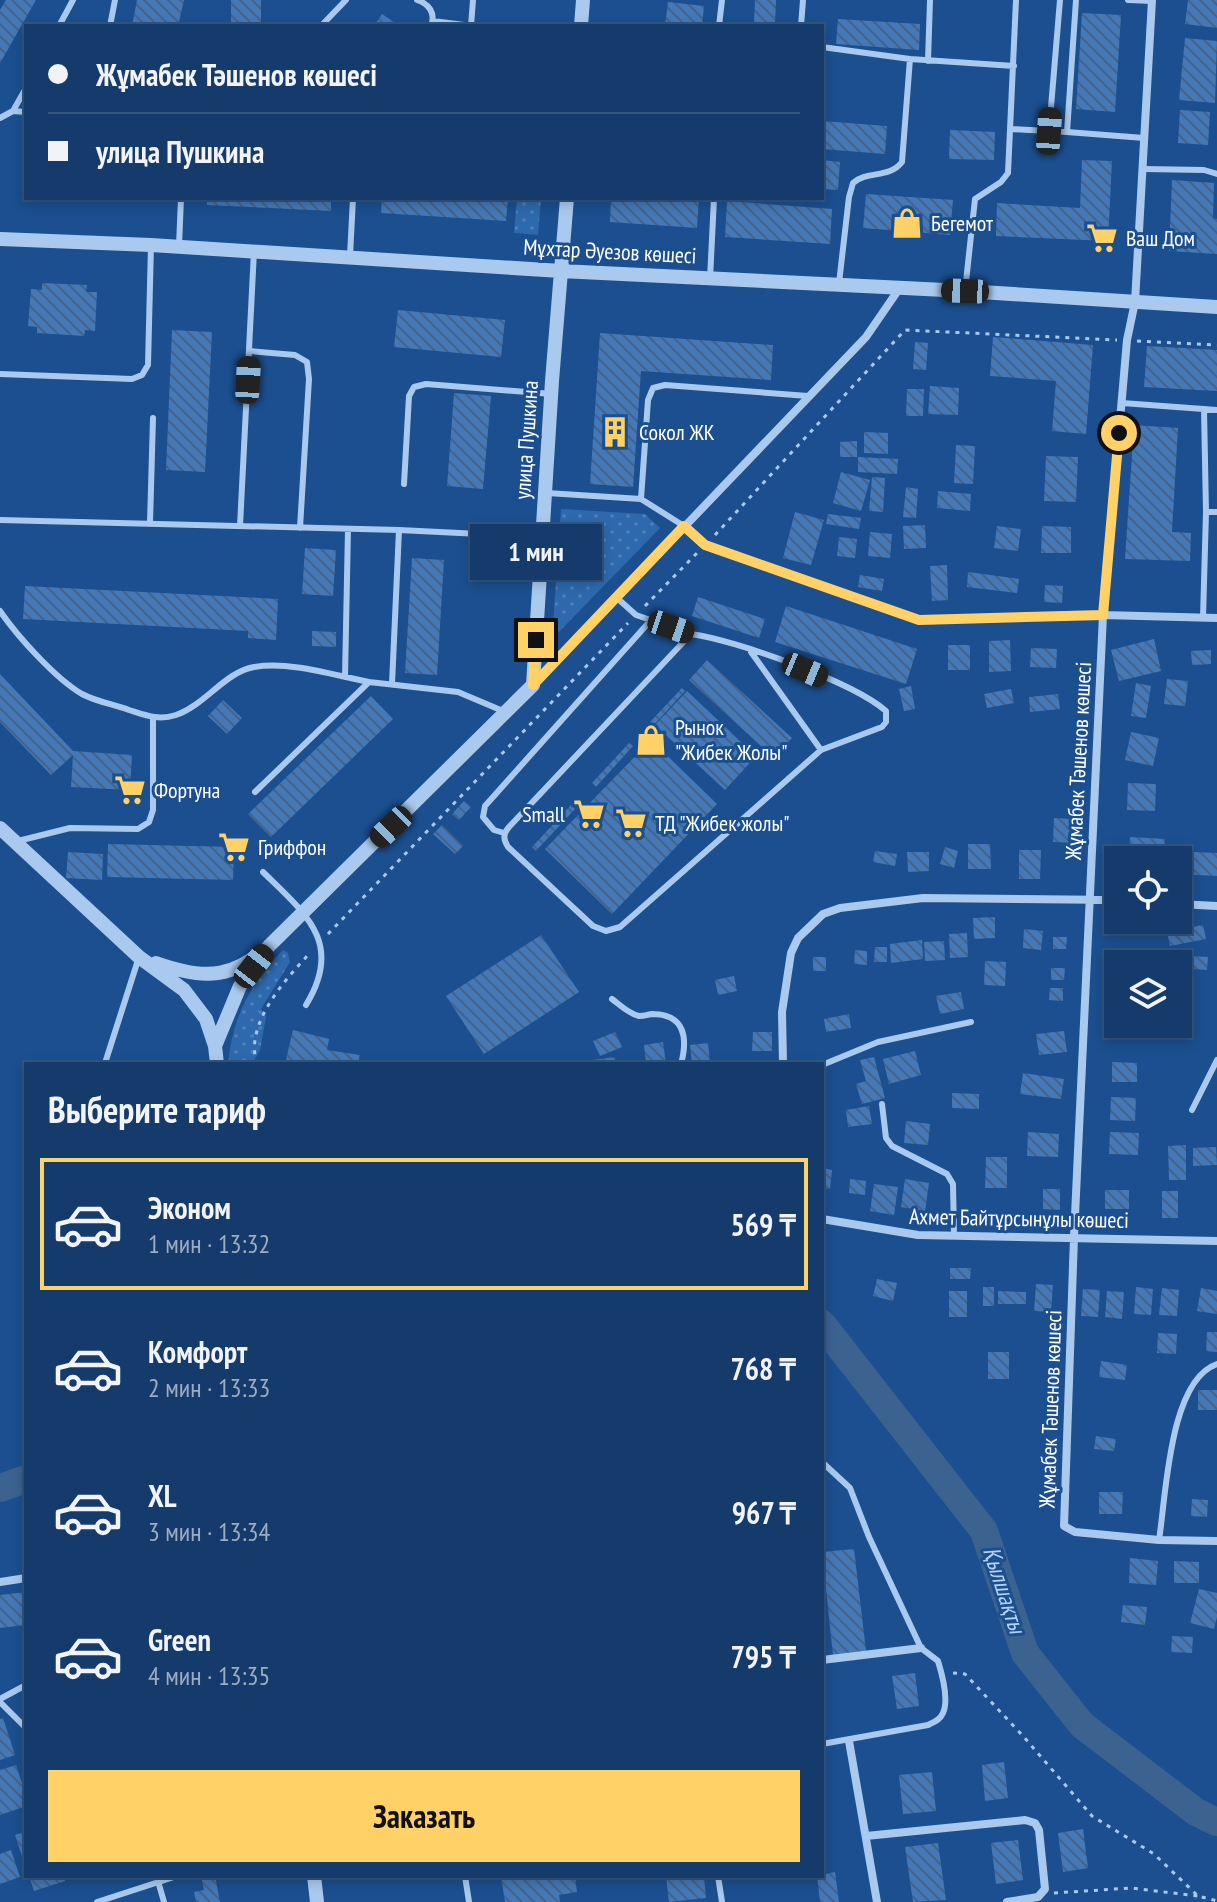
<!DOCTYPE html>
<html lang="ru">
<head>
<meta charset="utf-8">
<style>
  :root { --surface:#143b6b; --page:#1d4271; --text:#f1f3f6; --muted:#9dadc1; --line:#33557e; --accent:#ffd166 }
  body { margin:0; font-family:"PT Sans Narrow",sans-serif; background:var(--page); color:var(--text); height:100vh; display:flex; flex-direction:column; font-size:30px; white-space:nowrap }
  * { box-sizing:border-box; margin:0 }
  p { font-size:26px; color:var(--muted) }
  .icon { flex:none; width:44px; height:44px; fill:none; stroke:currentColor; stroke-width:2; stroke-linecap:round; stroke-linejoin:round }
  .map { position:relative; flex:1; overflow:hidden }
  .side { position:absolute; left:24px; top:1062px; width:800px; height:816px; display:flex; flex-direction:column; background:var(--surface); border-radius:0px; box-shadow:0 4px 12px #0003,0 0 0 2px var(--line) }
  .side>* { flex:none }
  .banner { position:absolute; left:24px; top:24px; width:800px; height:176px; border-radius:0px; box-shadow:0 4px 12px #0003,0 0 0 2px var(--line); display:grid; align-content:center; height:176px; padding:0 24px; background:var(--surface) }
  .buttons { position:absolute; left:1104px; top:846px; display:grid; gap:16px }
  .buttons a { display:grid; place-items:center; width:88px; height:88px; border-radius:0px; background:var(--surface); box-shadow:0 4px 12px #0003,0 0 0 2px var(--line); font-size:40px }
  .end { position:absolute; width:36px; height:36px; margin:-18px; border:10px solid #ffd166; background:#111; box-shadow:0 0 0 4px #111 }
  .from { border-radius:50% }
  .bubble { position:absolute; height:56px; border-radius:0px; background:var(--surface); box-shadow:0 4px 12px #0003,0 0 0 2px var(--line); font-size:26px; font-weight:600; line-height:56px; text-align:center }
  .car { position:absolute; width:24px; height:48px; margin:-24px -12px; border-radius:10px; box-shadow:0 0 6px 2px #0007; background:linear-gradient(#222 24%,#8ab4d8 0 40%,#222 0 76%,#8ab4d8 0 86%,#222 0) }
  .banner b { display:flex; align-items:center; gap:28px; height:76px; font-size:30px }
  .banner b+b { border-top:2px solid var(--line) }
  .banner i { width:20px; height:20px; background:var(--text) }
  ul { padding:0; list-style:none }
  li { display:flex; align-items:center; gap:24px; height:132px; margin:0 16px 12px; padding:0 8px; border:4px solid transparent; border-radius:0px }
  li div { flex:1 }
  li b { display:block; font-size:30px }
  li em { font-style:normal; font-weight:600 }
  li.on { border-color:var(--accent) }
  li>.icon { width:72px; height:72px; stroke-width:1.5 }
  h2 { padding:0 24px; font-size:36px; line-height:96px }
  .primary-button { display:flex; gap:16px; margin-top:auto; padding:16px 24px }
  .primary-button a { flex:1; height:92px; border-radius:0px; background:var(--accent); color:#111; font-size:32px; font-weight:600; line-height:92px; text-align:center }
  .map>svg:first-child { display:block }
  .grass { fill:url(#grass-dots) }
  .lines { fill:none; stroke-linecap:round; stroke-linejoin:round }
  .river { stroke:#3c6290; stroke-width:28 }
  .building { fill:url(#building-back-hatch) }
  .path { stroke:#a9c9ee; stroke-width:3; stroke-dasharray:4 6; stroke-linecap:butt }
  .service { stroke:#a9c9ee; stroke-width:6 }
  .minor { stroke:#a9c9ee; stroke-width:8 }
  .tertiary { stroke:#a9c9ee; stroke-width:14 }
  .route { stroke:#ffd166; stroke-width:10 }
  .labels { text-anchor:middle; stroke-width:6; stroke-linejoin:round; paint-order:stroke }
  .poi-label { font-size:22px; fill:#fff; stroke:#1b4f8f; text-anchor:start }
  .street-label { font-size:22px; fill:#fff; stroke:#1b4f8f }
  .water-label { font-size:24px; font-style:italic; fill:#b5d3f5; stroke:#1b4f8f }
</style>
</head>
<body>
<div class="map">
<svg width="1217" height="1902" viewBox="0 0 1217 1902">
  <defs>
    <pattern id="grass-dots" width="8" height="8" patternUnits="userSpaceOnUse" patternTransform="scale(2)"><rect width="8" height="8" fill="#2e69ad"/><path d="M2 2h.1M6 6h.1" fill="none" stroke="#4d80b9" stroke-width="1.8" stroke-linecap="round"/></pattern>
    <pattern id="building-back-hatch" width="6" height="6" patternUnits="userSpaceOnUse" patternTransform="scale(2)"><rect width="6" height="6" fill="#4478b7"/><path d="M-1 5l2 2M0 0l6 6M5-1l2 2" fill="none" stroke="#486282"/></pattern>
  </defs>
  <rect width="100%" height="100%" fill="#1b4f8f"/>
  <!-- grass -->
  <path class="grass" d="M517,198H541L538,235L514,233Z
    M561,509L645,514L660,528L552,639Z
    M283,950L288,953L290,962L261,1009L266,1017L260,1050L255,1059L256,1064H228C232,1018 251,982 283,950Z"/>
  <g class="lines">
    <!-- river -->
    <path class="river" d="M822,1324L984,1531L1025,1653L1082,1725L1196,1812L1217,1822
      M0,1488L26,1479"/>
  </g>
  <!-- building -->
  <path class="building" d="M6,0H36L0,63V10Z
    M137,0H184L178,26H132Z
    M231,0H261V26H231Z
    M755,0H776L775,24L754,22Z
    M1188,0H1217V28L1185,24Z
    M668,2L704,6L702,26H665Z
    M1082,13L1121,15L1115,112L1076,109Z
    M382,14L400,26H374Z
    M838,19L920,24L919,50L836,44Z
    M1185,38L1217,41L1215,103L1179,100Z
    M1180,110L1210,112L1208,145L1178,143Z
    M822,121L887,126L885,154L822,149Z
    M950,130L995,132L994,160L949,159Z
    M822,160L840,162L838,190L822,189Z
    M1082,160L1112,161L1108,241L996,236L997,203L1080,208Z
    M1172,180L1214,183L1213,218L1217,219V254L1169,251Z
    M866,194L953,200L950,235L863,228Z
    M207,198H331V211L207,205Z
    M382,198H508L506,221L381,213Z
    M611,198H699L697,228L610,222Z
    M727,201L832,209L830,244L725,237Z
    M42,283L87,285L86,292H97L95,331L85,330L84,336L37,333V327L28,326L31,289L42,290Z
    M398,310L505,320L501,357L394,347Z
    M172,330L212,332L205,472L166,470Z
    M600,333L773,345L771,380L641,371L633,487L590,484Z
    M993,337L1093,345L1086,434L1052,431L1056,381L990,376Z
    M915,342L928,343L926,370L913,369Z
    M1147,346L1217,350V391L1144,387Z
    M930,386L959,388L958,415L928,414Z
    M907,389H924L923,416H906Z
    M454,393L491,396L483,489L447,486Z
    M1134,425L1178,428L1172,532L1191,533L1190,561L1125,559Z
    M864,432L888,433V454L864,453Z
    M857,441V457H840V442Z
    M956,445L975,446L973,484L954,483Z
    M1046,456L1078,457L1076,502L1044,501Z
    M858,457L898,459L897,474L858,472Z
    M841,472L870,480L861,511L833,503Z
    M872,477L885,478L883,512L869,511Z
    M906,487L918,489L916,518L903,517Z
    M938,491L971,494L970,511L937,508Z
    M795,512L824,520L811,565L783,558Z
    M828,514L861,518L859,529L826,524Z
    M925,525L926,548L904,549L903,526Z
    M997,526L1021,529L1018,551L994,548Z
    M1042,526L1071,527V553H1041Z
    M870,532L892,534L890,558L868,556Z
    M839,537L857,539L855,558L837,556Z
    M305,548L336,550L333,596L302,594Z
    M412,558L444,560L437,675L405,673Z
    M947,565L948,600L932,601L930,566Z
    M968,572L1019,579L1017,593L967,587Z
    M860,575L884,579L882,591L858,587Z
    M1045,585L1063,586L1062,603L1044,602Z
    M25,586L278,599L276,640L248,638V631L23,619Z
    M698,597L765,619L759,638L692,616Z
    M786,606L917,649L906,684L775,642Z
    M312,631L336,632V647L312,646Z
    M1154,639L1161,671L1119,681L1111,650Z
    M1010,640L1011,671L989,672V641Z
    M948,645H970V670H948Z
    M1031,648L1057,649L1056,668L1030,667Z
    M1211,650V664L1192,665L1191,651Z
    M707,660L792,738L774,758L689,680Z
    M0,674L73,751L132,755L130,790L71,787L73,755L51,775L0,722Z
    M1167,679L1188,681L1185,706L1164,704Z
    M1136,683L1151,686L1146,718L1131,716Z
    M911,686L915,709L904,711L899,689Z
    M682,688L685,691L653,726L650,722Z
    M1011,689L1014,703L987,708L984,694Z
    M687,691L756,756L725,790L655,725Z
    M1058,694L1060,709L1030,712L1029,697Z
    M371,696L393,719L271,837L248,814Z
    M223,700L242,718L227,734L208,716Z
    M1131,732L1159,738L1153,766L1125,760Z
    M651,740L717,804L612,914L545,849Z
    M629,743L633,746L596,787L592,783Z
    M1128,783L1156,784L1155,811L1127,810Z
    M464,801L471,807L459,820L452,814Z
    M571,805L575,809L536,851L532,847Z
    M1054,818L1073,819L1072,843L1053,842Z
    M442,825L463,846L455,854L433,834Z
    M1130,837L1165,839L1163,860H1129Z
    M108,844L234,847L233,880L107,877Z
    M968,844H990L991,869H968Z
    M945,847L958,851L954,868L940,864Z
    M1019,850H1041L1040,879H1019Z
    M875,851L897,854L895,866L873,862Z
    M1173,851L1217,853V876L1178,874V860H1173Z
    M68,852L103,854L102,880L66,878Z
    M907,852H929V871L908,872Z
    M995,917V938L974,939L973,918Z
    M1203,925L1206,939L1170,946L1167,932Z
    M1024,929L1043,931L1041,950L1023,948Z
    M967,933L968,957L950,958L949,934Z
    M541,935L579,992L484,1054L446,996Z
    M1053,937H1067L1066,949H1053Z
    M922,940L923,959L891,963L890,944Z
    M944,941L945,960L925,961L924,942Z
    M875,947H887V962H874Z
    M855,950L867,951V965L854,964Z
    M1173,955L1208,957L1207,970L1178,968V964H1172Z
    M813,957H826V971H813Z
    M985,961L1006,962L1005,986L984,985Z
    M1051,968H1065L1064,980H1051Z
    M734,976L737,991L718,995L715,980Z
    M1050,988H1063V1001L1049,1000Z
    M961,992L964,1009L940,1014L936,996Z
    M849,1014L851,1028L826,1032L824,1019Z
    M293,1030L329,1039L327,1050L360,1055L358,1064H285Z
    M1064,1031L1067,1052L1039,1055L1036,1034Z
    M615,1032L622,1047L600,1056L593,1041Z
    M753,1032H772V1051H752Z
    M663,1042L666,1064H646L644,1045Z
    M708,1043L710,1063L692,1064L690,1045Z
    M915,1051L921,1075L889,1084L883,1059Z
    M615,1057L616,1064H579V1062Z
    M874,1057L885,1098L862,1104L856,1084L866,1081L860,1060Z
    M1112,1062L1137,1063V1082H1112Z
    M1023,1073L1064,1079L1061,1099L1020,1094Z
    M952,1093L979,1094V1109L952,1108Z
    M1111,1097L1136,1098L1135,1121L1110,1120Z
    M869,1106L872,1124L848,1127L846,1110Z
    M906,1121L930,1124L928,1145L904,1143Z
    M1028,1132L1059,1134L1058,1157L1027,1156Z
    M1110,1132L1139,1133L1138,1155L1109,1154Z
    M1186,1145V1180H1169L1168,1146Z
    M1216,1147L1217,1165L1193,1166V1148Z
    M986,1157H1007V1188H985Z
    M822,1168L832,1170L830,1189L822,1188Z
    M850,1179L866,1181L865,1195L849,1193Z
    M905,1179L929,1183L925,1211L901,1207Z
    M874,1184L898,1187L894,1215L870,1211Z
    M1043,1189H1060V1210L1043,1209Z
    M1105,1190H1129V1209H1105Z
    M1162,1191H1178V1218H1162Z
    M950,1268H971L970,1279H950Z
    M877,1279L897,1283L893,1301L873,1296Z
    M1036,1284L1053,1285L1051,1312L1034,1311Z
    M983,1287H994V1306H983Z
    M1136,1287L1153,1289L1151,1315L1134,1314Z
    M1162,1288L1179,1290L1177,1316L1159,1315Z
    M1201,1288L1217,1291V1314L1197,1311Z
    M1083,1289L1100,1290L1098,1317L1081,1316Z
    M949,1291H967V1317H949Z
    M998,1291L1026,1292V1304H998Z
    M1107,1291L1124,1292L1122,1319L1105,1317Z
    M1207,1332H1217V1352L1206,1351Z
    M1158,1333L1177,1334L1176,1354L1157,1353Z
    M988,1352H1009V1379H988Z
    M1101,1361L1127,1365L1125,1380L1099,1377Z
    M1198,1390H1217V1410H1198Z
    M1096,1436L1116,1439L1114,1451L1094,1449Z
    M1099,1492H1123L1122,1514H1099Z
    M1192,1499L1208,1500L1207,1517L1191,1516Z
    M854,1549L866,1651L833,1655L822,1552Z
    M1130,1558L1158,1561L1156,1585L1129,1583Z
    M1174,1561L1199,1562V1583H1174Z
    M1199,1589L1217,1593V1617L1214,1629L1190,1623Z
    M26,1592V1625L0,1628V1595Z
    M1123,1605L1147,1607L1145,1625L1121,1622Z
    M1172,1636L1193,1637L1192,1653L1171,1652Z
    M915,1673L919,1706L897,1709L892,1676Z
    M3,1718L15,1755L0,1760V1719Z
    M1004,1762L1008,1798L985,1801L982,1765Z
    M16,1765L26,1795V1806L0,1815V1770Z
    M932,1772L936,1811L903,1814L899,1775Z
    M1083,1829L1088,1868L1063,1872L1058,1833Z
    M26,1831V1866H25L15,1835Z
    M1018,1840L1023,1880L996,1884L991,1843Z
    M938,1843L946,1900L913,1902L905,1847Z
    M11,1850L20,1877L0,1884V1854Z
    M835,1872L839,1902H820L817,1876Z
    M29,1876H63L65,1881L34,1891Z
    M201,1876H215L220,1902H196L194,1892L204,1890Z
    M501,1876H575L577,1892L559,1895L560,1902H505Z
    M666,1876H704L706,1898L669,1902Z"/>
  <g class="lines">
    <!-- path -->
    <path class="path" d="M1137,341L1217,345
      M715,535L905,330L1117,340
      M645,606L698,552
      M328,934L628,623
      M257,1064C244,1025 284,981 309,954
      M953,1673L965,1674L1023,1736L1092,1816L1154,1854L1198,1896L1217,1901
      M1054,1893L1131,1888L1198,1896"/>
    <!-- service -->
    <path class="service" d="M417,0C429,4 436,13 431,26
      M1076,0L1067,132L1144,138
      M1128,0L1152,1
      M433,21L472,26
      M59,26L73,0
      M110,26L115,0
      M321,26L346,0
      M471,26L473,0
      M719,26L722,0
      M801,26L803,0
      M822,47L910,59L1014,66
      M928,61L930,0
      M13,111L26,112
      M0,118L13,111L26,88
      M1011,129L1067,132
      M1049,131L1060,0
      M1143,169L1204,170L1217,174
      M179,246L181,198
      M350,256L353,198
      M710,279L714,198
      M839,283L849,197L853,183C868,170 889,179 902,162L910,59
      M965,291L975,199L1001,182L1008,173L1016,0
      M249,351L295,355L307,362L309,379L300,528
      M0,374L132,379L142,375L148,365L151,245
      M1122,403L1217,410
      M1204,409L1206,512H1217
      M404,484L409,396L414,387L426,384L552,394
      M547,493L641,499L684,526
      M641,499L648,400L653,388L665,385L808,396
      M0,520L399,530L541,537
      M150,523L153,418
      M240,526L254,251
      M617,598L636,615L691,634L509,827C503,834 503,839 508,847L593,926L606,931L620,927L821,750L882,727L886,722V711C853,682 735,640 691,634
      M0,611C17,636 56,679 82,694C97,702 113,704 129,710C145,715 158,721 176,715C205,705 225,672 254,667C290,661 333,675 369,682
      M1203,618L1206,512
      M751,652L821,750
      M345,677L348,529
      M392,684L399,530
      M255,792L369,682L458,692L503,711
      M504,833L494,830L483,817L485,806L651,620
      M18,841L70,828L138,829L149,822L153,810V719
      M263,872C306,914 344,943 306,1005
      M612,999C620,1005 629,1014 639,1016C646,1016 645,1015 652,1014C685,1014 688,1038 681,1064
      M106,1060L139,957
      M281,1064H282
      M822,1065L878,1042L971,1022
      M882,1104L886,1138L892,1146L947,1174L953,1184L954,1235
      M1192,1110L1217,1060
      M822,1462L850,1488L869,1537L921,1648L938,1661C942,1674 949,1700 943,1713C940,1720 934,1722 928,1725L822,1744
      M1159,1540C1166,1497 1169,1380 1217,1364
      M0,1699L26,1685
      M0,1702L26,1728
      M465,1876L469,1902
      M718,1876L722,1902
      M158,1881L164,1902
      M97,1902L177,1876"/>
    <!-- minor -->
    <path class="minor" d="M1152,0L1135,302L1127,340L1103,615L1074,1237L1064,1526L1075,1532L1159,1540L1217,1541
      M684,526L705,545L919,620L1103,615L1217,618
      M534,684L866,337L899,289
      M1178,904L1217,906
      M783,1064L782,1012L791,953L798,938L823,914L840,908L923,898L1118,900
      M822,1219L918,1235L1217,1241
      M0,1582L26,1578
      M822,1660L921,1648
      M849,1741L877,1902
      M866,1836L1025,1820L1035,1823L1039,1830L1045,1889L1038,1897L1007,1902"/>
    <!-- tertiary -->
    <path class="tertiary" d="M581,26L583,0
      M0,239L151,245L561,271L965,291L1217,307
      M0,828L139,957L184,990L206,1019L215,1046L217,1064
      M156,963C193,976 223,981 256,956
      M215,1046L240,986L269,946L533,685L552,381L567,198
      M314,1876L317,1902"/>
  </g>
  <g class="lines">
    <!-- route -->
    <path class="route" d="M536,640L533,685L684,526L705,545L919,620L1103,615L1119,433"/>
  </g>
  <!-- icons -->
  <defs>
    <symbol id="shop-bare" viewBox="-9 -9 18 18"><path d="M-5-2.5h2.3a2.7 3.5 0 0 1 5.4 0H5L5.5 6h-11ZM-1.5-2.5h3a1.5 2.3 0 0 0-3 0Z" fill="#ffd166" stroke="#1b4f8f" stroke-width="2.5" paint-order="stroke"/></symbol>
    <symbol id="supermarket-bare" viewBox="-9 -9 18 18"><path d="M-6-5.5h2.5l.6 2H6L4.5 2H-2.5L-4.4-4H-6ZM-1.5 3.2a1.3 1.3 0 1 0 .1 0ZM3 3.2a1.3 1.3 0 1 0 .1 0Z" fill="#ffd166" stroke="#1b4f8f" stroke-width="2.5" paint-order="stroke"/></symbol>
    <symbol id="building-bare" viewBox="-9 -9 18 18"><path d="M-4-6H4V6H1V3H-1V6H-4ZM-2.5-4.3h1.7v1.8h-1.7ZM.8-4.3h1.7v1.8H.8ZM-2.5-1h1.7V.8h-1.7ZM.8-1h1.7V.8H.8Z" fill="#ffd166" stroke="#1b4f8f" stroke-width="2.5" paint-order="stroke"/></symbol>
  </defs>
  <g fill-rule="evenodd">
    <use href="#shop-bare" x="885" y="201" width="44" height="44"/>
    <use href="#supermarket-bare" x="1080" y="216" width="44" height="44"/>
    <use href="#building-bare" x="593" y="410" width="44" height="44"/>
    <use href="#shop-bare" x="629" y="718" width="44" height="44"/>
    <use href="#supermarket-bare" x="108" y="768" width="44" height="44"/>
    <use href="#supermarket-bare" x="567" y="792" width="44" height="44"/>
    <use href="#supermarket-bare" x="609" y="801" width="44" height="44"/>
    <use href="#supermarket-bare" x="212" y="825" width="44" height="44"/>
  </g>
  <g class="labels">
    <!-- poi labels -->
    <g class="poi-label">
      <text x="931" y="231">Бегемот</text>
      <text x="1126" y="246">Ваш Дом</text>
      <text x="639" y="440">Сокол ЖК</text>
      <text x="675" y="735">Рынок<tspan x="675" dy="25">"Жибек Жолы"</tspan></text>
      <text x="154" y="798">Фортуна</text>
      <text x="565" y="822" text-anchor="end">Small</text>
      <text x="655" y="831">ТД "Жибек жолы"</text>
      <text x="258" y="855">Гриффон</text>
    </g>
    <!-- street labels -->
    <g class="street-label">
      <text transform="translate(610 251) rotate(3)" y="8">Мұхтар Әуезов көшесі</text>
      <text transform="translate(526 440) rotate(-86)" y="8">улица Пушкина</text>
      <text transform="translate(1078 761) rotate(-87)" y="8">Жұмабек Тәшенов көшесі</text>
      <text transform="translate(1019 1218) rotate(1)" y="8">Ахмет Байтұрсынұлы көшесі</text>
      <text transform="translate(1050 1409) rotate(-88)" y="8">Жұмабек Тәшенов көшесі</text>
    </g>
    <!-- water labels -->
    <g class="water-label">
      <text transform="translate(1004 1590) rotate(72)" y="8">Қылшақты</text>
    </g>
  </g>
</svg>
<div class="buttons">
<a><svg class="icon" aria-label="locate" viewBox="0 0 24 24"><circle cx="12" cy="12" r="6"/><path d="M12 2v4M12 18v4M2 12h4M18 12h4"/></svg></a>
<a><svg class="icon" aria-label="layers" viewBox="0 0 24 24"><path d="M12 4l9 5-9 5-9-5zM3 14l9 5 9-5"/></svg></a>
</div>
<i class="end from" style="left:1119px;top:433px"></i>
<i class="end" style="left:536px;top:640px"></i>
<div class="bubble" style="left:470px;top:524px;width:132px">1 мин</div>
<i class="car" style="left:1049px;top:131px;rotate:4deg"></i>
<i class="car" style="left:965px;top:291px;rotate:272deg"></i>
<i class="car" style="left:248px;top:380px;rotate:3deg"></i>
<i class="car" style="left:671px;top:627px;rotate:109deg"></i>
<i class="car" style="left:805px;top:670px;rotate:113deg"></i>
<i class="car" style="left:391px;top:827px;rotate:226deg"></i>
<i class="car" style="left:254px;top:966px;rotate:38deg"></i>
<div class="banner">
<b><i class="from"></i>Жұмабек Тәшенов көшесі</b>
<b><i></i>улица Пушкина</b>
</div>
<section class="side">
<h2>Выберите тариф</h2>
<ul>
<li class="on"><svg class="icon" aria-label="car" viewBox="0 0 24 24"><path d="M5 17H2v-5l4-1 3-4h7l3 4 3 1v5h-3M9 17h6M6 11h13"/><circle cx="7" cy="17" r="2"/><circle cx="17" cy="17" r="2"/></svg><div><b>Эконом</b><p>1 мин · 13:32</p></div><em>569 ₸</em></li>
<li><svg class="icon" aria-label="car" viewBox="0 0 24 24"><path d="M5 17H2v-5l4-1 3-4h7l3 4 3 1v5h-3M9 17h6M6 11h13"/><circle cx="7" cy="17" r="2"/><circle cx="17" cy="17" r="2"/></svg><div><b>Комфорт</b><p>2 мин · 13:33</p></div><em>768 ₸</em></li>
<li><svg class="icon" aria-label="car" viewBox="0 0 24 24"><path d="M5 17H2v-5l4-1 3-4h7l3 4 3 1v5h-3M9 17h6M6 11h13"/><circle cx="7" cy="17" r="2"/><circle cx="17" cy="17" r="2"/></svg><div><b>XL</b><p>3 мин · 13:34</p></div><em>967 ₸</em></li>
<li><svg class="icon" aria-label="car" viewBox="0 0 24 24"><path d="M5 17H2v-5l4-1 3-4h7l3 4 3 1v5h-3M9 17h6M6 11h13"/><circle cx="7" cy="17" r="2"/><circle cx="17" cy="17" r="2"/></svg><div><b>Green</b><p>4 мин · 13:35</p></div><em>795 ₸</em></li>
</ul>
<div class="primary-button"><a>Заказать</a></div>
</section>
</div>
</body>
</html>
